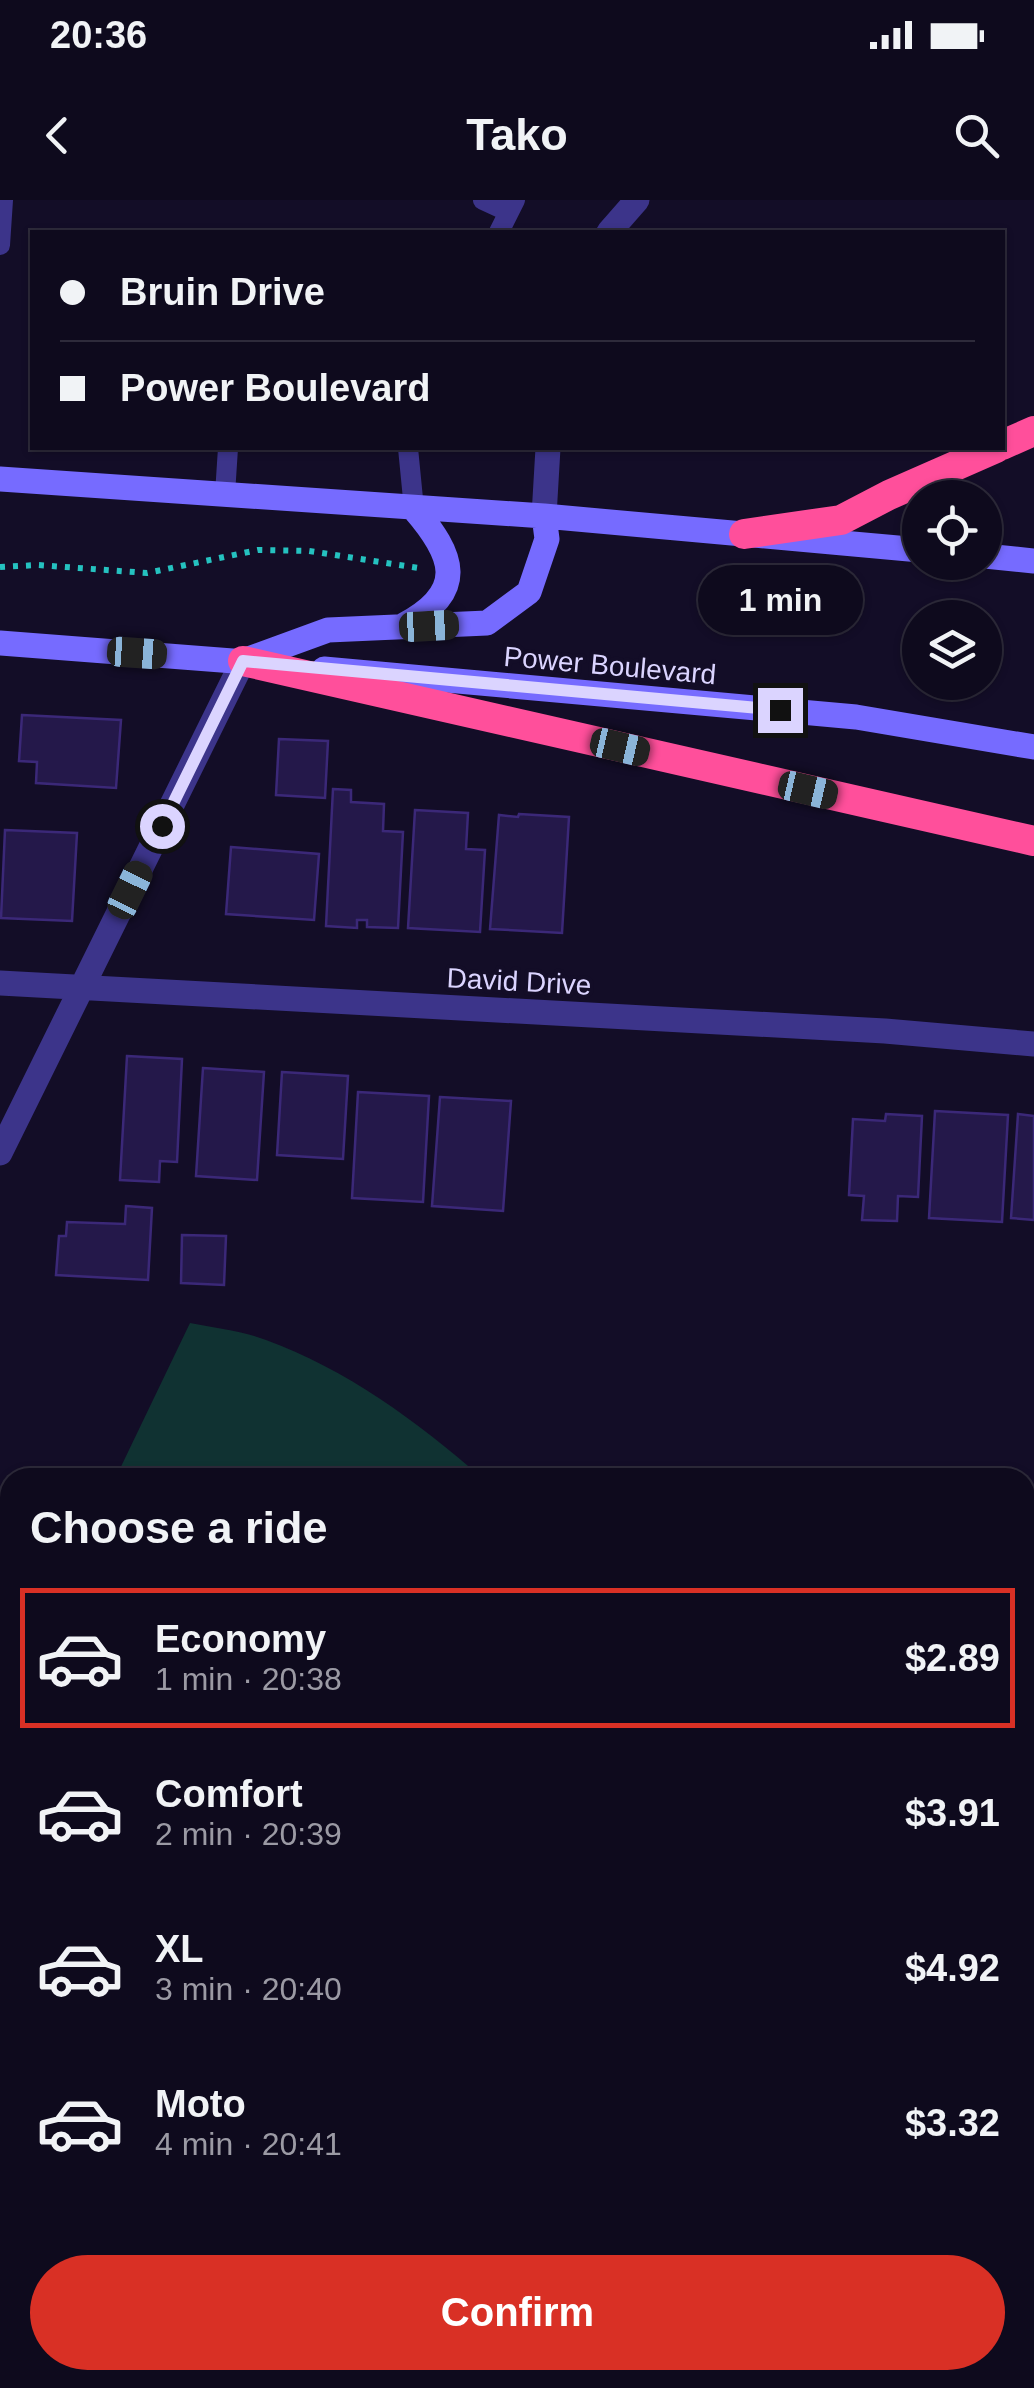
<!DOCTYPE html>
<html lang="en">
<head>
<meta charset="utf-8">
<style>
  :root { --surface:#0e0a1d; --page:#1c182a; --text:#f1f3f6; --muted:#9b9aa4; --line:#2e2b3b; --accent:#d93025 }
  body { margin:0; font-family:Helvetica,sans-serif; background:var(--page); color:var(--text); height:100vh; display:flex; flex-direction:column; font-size:38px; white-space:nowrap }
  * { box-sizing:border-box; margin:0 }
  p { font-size:32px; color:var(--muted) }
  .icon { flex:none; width:55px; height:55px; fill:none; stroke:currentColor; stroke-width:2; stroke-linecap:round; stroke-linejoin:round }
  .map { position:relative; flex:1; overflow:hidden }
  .panel { position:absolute; left:0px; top:1268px; width:1035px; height:922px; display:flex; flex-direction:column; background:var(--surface); border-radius:30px 30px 0 0; box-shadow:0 2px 8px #0004,0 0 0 2px var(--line) }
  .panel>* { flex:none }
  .banner { position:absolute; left:30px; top:30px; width:975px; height:220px; border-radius:0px; box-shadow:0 2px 8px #0004,0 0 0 2px var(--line); display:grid; align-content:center; height:220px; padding:0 30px; background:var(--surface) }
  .buttons { position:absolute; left:902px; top:280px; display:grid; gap:20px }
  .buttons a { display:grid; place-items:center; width:100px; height:100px; border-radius:50%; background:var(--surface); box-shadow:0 2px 8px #0004,0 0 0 2px var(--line); font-size:50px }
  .end { position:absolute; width:45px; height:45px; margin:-22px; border:12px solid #dbd4ff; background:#111; box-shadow:0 0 0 5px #111 }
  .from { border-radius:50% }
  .bubble { position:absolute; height:70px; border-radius:35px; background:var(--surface); box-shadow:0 2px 8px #0004,0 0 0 2px var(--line); font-size:32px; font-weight:700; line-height:70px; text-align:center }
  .car { position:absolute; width:30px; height:60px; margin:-30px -15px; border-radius:12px; box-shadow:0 0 8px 2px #0007; background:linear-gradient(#222 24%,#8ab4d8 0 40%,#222 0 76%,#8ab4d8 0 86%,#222 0) }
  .banner b { display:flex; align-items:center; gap:35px; height:95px; font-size:38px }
  .banner b+b { border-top:2px solid var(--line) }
  .banner i { width:25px; height:25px; background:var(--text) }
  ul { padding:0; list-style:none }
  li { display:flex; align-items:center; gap:30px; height:140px; margin:0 20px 15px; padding:0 10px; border:5px solid transparent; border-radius:0px }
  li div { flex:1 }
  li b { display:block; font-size:38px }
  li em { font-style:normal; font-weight:700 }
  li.on { border-color:var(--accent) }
  li>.icon { width:90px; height:90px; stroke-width:1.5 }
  h2 { padding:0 30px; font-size:45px; line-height:120px }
  .cta { display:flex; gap:20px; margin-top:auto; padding:20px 30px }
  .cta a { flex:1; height:115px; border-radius:60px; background:var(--accent); color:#fff; font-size:40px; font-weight:700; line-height:115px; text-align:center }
  .status { display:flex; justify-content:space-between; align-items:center; height:70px; padding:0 50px; background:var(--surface); direction:ltr }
  .status svg { height:28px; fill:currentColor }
  header { display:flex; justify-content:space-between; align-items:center; height:130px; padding:0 30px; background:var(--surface); font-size:45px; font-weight:700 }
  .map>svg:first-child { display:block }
  .green { fill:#103232 }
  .building { fill:#24184a; stroke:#3b2878; stroke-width:2.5 }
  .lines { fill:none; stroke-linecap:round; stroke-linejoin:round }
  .path { stroke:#25c2c0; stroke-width:6; stroke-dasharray:5 8; stroke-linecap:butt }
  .lane { stroke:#3c348a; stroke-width:20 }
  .street { stroke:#3c348a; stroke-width:25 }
  .secondary { stroke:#766bff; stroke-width:25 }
  .highway { stroke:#ff4f9b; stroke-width:30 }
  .route { stroke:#dbd4ff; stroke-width:12 }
  .labels { text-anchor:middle; stroke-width:8; stroke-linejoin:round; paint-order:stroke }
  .street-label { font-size:28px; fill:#dbd4ff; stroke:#130d27 }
</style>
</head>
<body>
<div class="status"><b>20:36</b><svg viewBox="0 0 49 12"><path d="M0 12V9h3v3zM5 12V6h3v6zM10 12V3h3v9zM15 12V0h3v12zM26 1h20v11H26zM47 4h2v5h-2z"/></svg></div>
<header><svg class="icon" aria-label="back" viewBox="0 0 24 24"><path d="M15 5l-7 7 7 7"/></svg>Tako<svg class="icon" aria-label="search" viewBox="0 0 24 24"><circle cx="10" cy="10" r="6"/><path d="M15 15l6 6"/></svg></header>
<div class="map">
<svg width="1034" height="2188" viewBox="0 0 1034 2188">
  <rect width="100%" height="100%" fill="#130d27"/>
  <!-- green -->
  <path class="green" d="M190,1123C215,1128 242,1131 266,1140C346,1169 418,1222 481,1277H116Z
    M10,1502V1667L0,1663V1523Z"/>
  <!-- building -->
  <path class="building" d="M22,515L121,520L116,588L36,583L37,562L19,561Z
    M279,539L328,541L325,598L276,595Z
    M333,589L351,590V602L384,604L383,631L403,632L398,728L367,727V720H357V728L326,726Z
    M415,610L468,613L466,649L485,650L480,732L408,728Z
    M519,614L569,617L562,733L490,729L499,615L518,617Z
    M5,630L77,633L72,721L1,718Z
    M231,647L319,654L314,720L226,714Z
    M127,856L182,859L177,962L160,961L159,982L120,980Z
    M203,868L264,872L257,980L196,976Z
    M282,872L348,876L343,959L277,955Z
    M358,892L429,896L423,1002L352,998Z
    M440,897L511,901L503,1011L432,1006Z
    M935,911L1008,915L1002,1022L929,1018Z
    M886,914L922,916L918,997L898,996L897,1021L862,1020L864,996L849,995L853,919L885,921Z
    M1018,914L1034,916V1020L1011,1018Z
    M126,1006L152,1008L148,1080L56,1075L59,1036H66L67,1022L125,1024Z
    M182,1035L226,1036L224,1085L181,1083Z
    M0,1668L10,1673V1728L0,1723Z
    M0,1855L10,1860V2076L0,2097Z"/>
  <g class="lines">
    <!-- path -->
    <path class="path" d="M0,367L38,365L147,373L258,350L309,351L419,368"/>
    <!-- lane -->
    <path class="lane" d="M483,0L509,12
      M499,32L515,0
      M0,45L3,0
      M408,248L414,309
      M225,294L228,248"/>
    <!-- street -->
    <path class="street" d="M609,32L637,0
      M544,316L548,248
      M0,783L885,831L1034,844
      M0,953L243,461"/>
    <!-- secondary -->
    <path class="secondary" d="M0,279L544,316L920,350
      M985,356L1034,361
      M404,425C468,391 454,355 414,309
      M0,443L259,463
      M243,461L328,430L487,423L529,392L547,339L544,316
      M324,469L856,517L1034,547"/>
    <!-- highway -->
    <path class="highway" d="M1002,245L1034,231
      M744,334L841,320L889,295L996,248
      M243,461L1034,641"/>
  </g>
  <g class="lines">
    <!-- route -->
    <path class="route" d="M162,626L243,461L780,510"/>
  </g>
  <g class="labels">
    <!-- street labels -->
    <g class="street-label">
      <text transform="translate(610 465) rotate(5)" y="10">Power Boulevard</text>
      <text transform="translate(519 781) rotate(3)" y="10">David Drive</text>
    </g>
  </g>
</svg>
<div class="buttons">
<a><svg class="icon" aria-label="locate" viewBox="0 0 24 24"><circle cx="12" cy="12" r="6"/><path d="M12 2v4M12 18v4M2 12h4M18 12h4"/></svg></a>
<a><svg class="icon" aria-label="layers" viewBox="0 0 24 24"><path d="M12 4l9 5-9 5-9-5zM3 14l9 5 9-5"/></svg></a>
</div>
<i class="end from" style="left:162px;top:626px"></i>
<i class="end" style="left:780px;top:510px"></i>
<div class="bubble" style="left:698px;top:365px;width:165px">1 min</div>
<i class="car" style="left:429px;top:426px;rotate:87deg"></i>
<i class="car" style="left:137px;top:453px;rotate:94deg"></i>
<i class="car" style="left:620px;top:547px;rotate:103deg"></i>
<i class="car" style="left:808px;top:590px;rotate:103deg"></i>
<i class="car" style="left:130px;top:690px;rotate:26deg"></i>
<div class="banner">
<b><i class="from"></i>Bruin Drive</b>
<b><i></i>Power Boulevard</b>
</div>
<section class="panel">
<h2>Choose a ride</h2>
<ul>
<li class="on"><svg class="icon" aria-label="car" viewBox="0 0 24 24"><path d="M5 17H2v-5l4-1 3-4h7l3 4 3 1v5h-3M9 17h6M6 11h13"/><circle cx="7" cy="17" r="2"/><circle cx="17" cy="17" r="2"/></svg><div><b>Economy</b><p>1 min · 20:38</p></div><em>$2.89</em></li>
<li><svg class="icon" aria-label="car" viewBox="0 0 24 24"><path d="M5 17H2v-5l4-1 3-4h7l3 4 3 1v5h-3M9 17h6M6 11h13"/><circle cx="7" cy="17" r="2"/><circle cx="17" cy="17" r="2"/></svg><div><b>Comfort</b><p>2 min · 20:39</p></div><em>$3.91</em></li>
<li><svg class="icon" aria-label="car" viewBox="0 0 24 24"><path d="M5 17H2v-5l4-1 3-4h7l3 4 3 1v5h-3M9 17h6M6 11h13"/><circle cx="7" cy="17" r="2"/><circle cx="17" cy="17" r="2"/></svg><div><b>XL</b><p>3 min · 20:40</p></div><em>$4.92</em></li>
<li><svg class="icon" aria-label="car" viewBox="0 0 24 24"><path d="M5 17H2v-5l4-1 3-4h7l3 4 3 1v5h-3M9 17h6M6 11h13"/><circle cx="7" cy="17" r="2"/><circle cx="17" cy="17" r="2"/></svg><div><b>Moto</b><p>4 min · 20:41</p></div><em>$3.32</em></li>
</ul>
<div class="cta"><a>Confirm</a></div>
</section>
</div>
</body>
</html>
